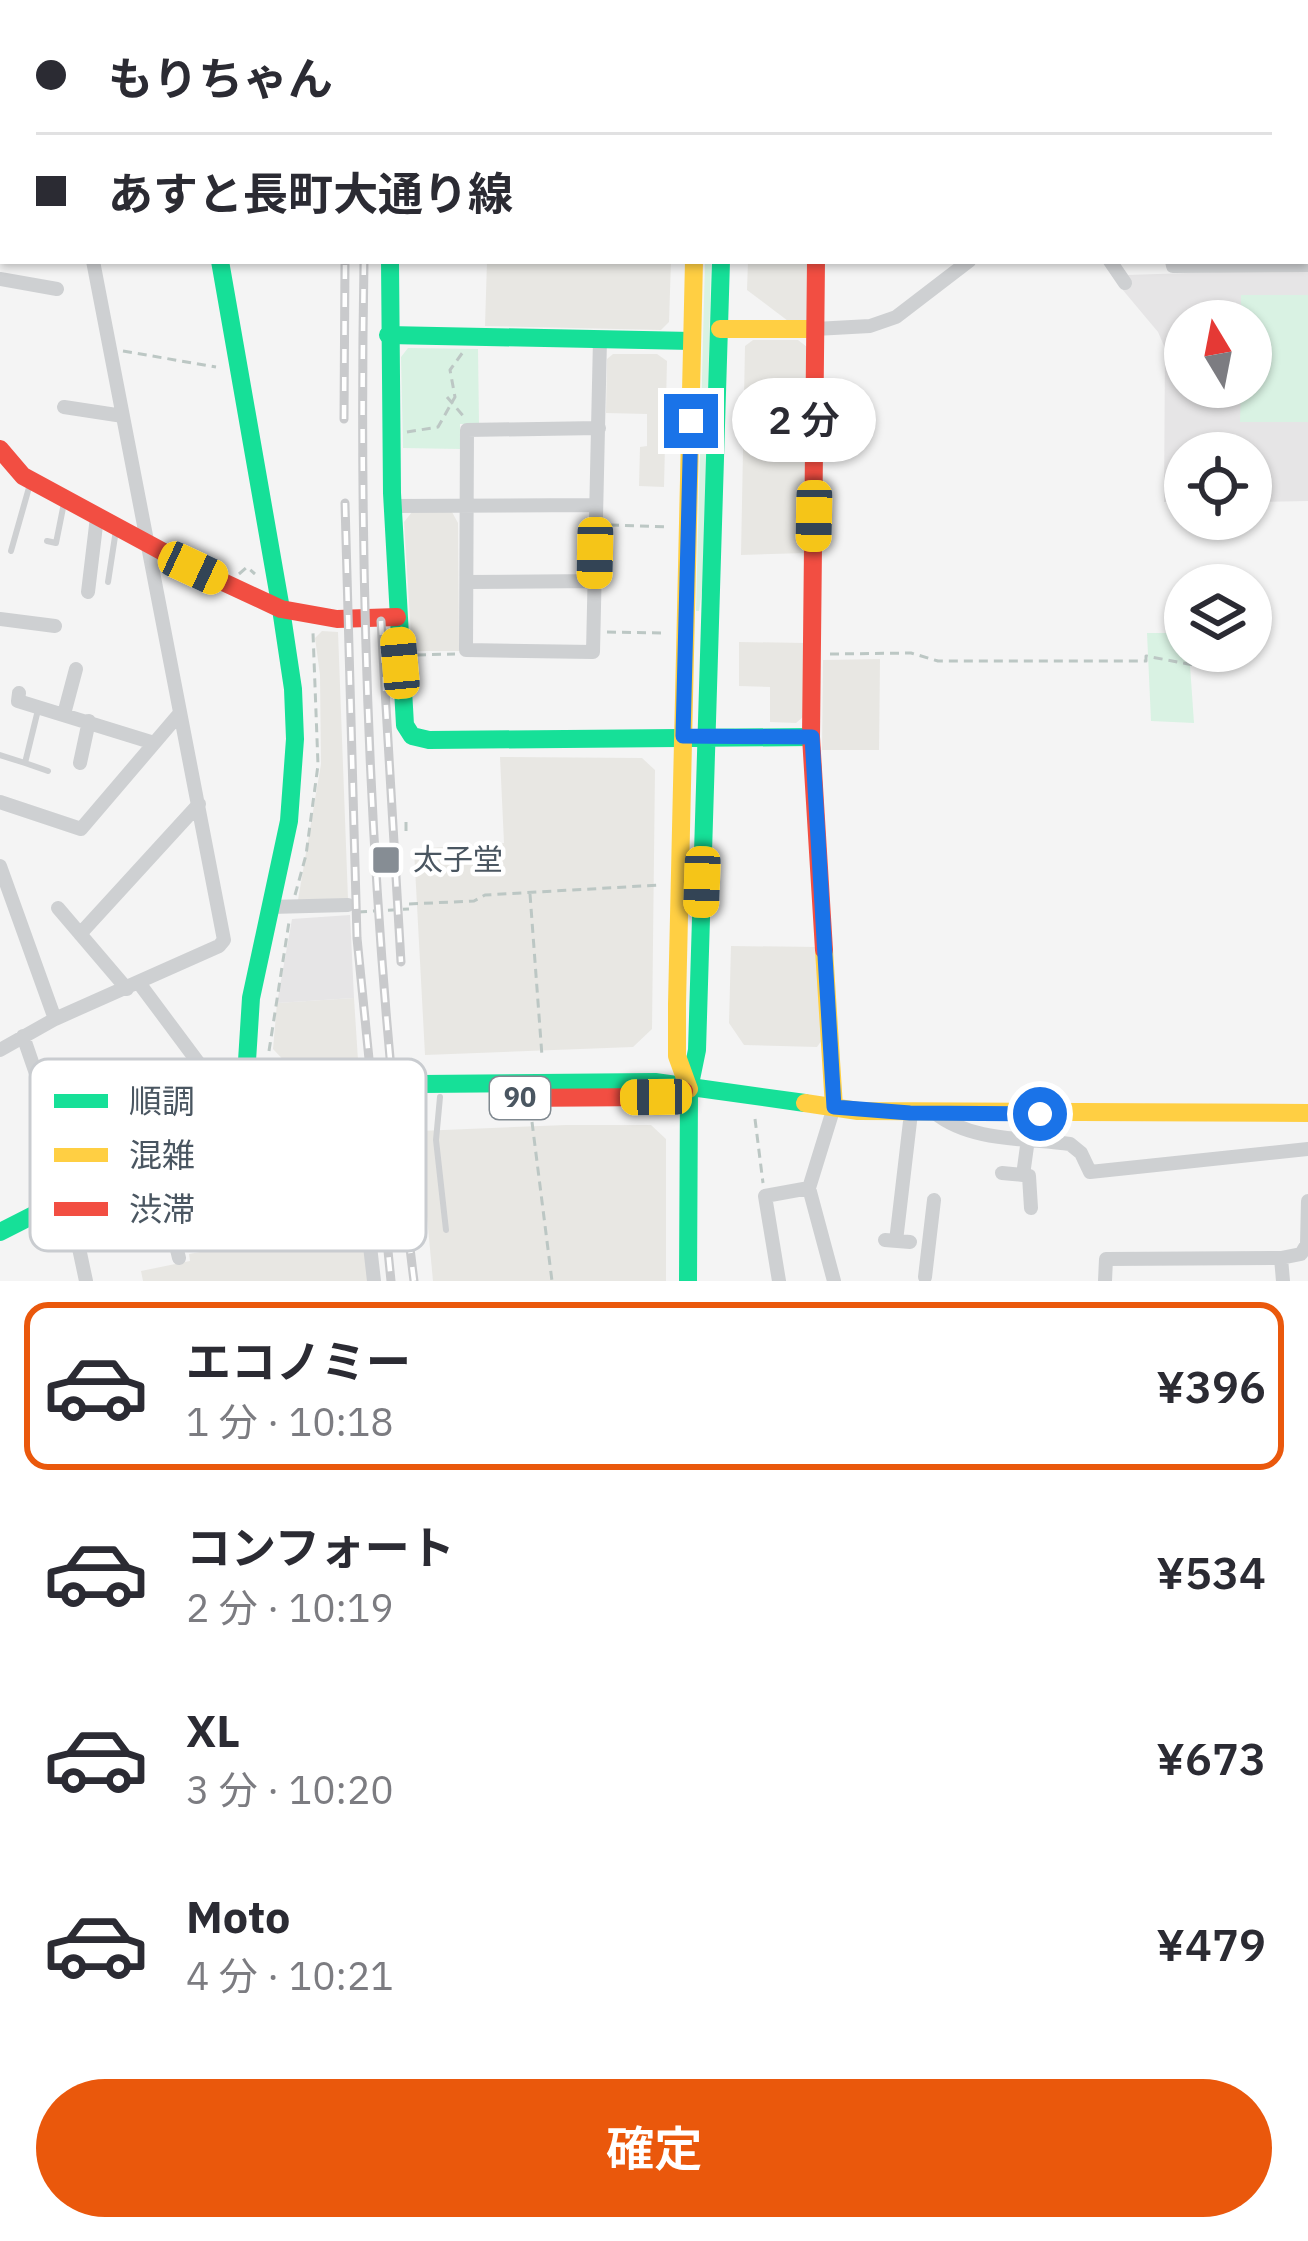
<!DOCTYPE html>
<html lang="ja">
<head>
<meta charset="utf-8">
<style>
  :root { --surface:#fff; --page:#f7f7f7; --text:#2b2b33; --muted:#7c7c81; --line:#e1e1e2; --accent:#ea580c }
  body { margin:0; font-family:"IBM Plex Sans","Noto Sans JP",sans-serif; background:var(--page); color:var(--text); height:100vh; display:flex; flex-direction:column; font-size:45px; white-space:nowrap }
  * { box-sizing:border-box; margin:0 }
  p { font-size:39px; color:var(--muted) }
  .icon { flex:none; width:66px; height:66px; fill:none; stroke:currentColor; stroke-width:2; stroke-linecap:round; stroke-linejoin:round }
  .map { position:relative; height:1281px; overflow:hidden }
  .details { display:flex; flex-direction:column; background:var(--surface); flex:1 }
  .details>* { flex:none }
  .banner { position:absolute; left:0px; top:0px; width:1308px; height:264px; box-shadow:0 3px 9px #0004; display:grid; align-content:center; height:264px; padding:0 36px; background:var(--surface) }
  .needle { width:78px; rotate:350deg }
  .controls { position:absolute; left:1164px; top:300px; display:grid; gap:24px }
  .controls a { display:grid; place-items:center; width:108px; height:108px; border-radius:50%; background:var(--surface); box-shadow:0 3px 9px #0004; font-size:60px }
  .end { position:absolute; width:54px; height:54px; margin:-27px; border:15px solid #1a73e8; background:#fff; box-shadow:0 0 0 6px #fff }
  .from { border-radius:50% }
  .bubble { position:absolute; height:84px; border-radius:42px; background:var(--surface); box-shadow:0 3px 9px #0004; font-size:39px; font-weight:600; line-height:84px; text-align:center }
  .car { position:absolute; width:36px; height:72px; margin:-36px -18px; border-radius:15px; box-shadow:0 0 9px 3px #0007; background:linear-gradient(#f5c518 24%,#345 0 40%,#f5c518 0 76%,#345 0 86%,#f5c518 0) }
  .banner b { display:flex; align-items:center; gap:42px; height:114px; font-size:45px }
  .banner b+b { border-top:3px solid var(--line) }
  .banner i { width:30px; height:30px; background:var(--text) }
  ul { padding:21px 0 0; list-style:none }
  li { display:flex; align-items:center; gap:36px; height:168px; margin:0 24px 18px; padding:0 12px; border:6px solid transparent; border-radius:24px }
  li div { flex:1 }
  li b { display:block; font-size:45px }
  li em { font-style:normal; font-weight:600 }
  li.current { border-color:var(--accent) }
  li>.icon { width:108px; height:108px; stroke-width:1.5 }
  .button { display:flex; gap:24px; margin-top:auto; padding:24px 36px }
  .button a { flex:1; height:138px; border-radius:72px; background:var(--accent); color:#fff; font-size:48px; font-weight:600; line-height:138px; text-align:center }
  .map>svg:first-child { display:block }
  .commercial { fill:#e8e7e3 }
  .education { fill:#e6e5e6; fill-rule:evenodd }
  .green { fill:#d9f2e3 }
  .lines { fill:none; stroke-linecap:round; stroke-linejoin:round }
  .path { stroke:#bcc7c4; stroke-width:3; stroke-dasharray:9 6; stroke-linecap:butt }
  .lane { stroke:#ced0d2; stroke-width:6 }
  .street { stroke:#ced0d2; stroke-width:14 }
  .fast { stroke:#16e098; stroke-width:18 }
  .slow { stroke:#ffcf43; stroke-width:18 }
  .jam { stroke:#f24e42; stroke-width:18 }
  .rail-casing { stroke:#c9cacc; stroke-width:9 }
  .rail { stroke:#fff; stroke-width:4.5; stroke-dasharray:14; stroke-linecap:butt }
  .route { stroke:#1a73e8; stroke-width:15 }
  .poi-dot { fill:#868d94; stroke:#fff; stroke-width:4.5 }
  .labels { text-anchor:middle; stroke-width:9; stroke-linejoin:round; paint-order:stroke }
  .shield { fill:#fff; stroke:#808990; stroke-width:3 }
  .shield-label { font-size:27px; font-weight:bold; fill:#4a5661 }
  .poi-label { font-size:30px; fill:#4a5661; stroke:#fff; text-anchor:start }
  .key { fill:#fff; stroke:#c9ccd0; stroke-width:3 }
  .key-label { font-size:33px; fill:#4a5661 }
</style>
</head>
<body>
<div class="map">
<svg width="1308" height="1281" viewBox="0 0 1308 1281">
  <rect width="100%" height="100%" fill="#f4f4f4"/>
  <!-- commercial -->
  <path class="commercial" d="M487,261H671L669,322L661,330L485,326Z
    M748,261H811L810,318L805,323L792,324L747,290Z
    M753,340H798L807,347V553L741,555L745,346Z
    M613,354H657L667,361L664,487L639,486L640,447L647,446V414L606,413L607,359Z
    M412,512H452L458,523L459,651H412L404,522Z
    M322,631L338,632L348,899L298,900L321,764L320,675L315,638Z
    M739,642L805,643L803,717L796,723L770,722V687L739,686Z
    M880,659L879,750H822L823,660Z
    M500,757L642,758L655,770L652,1029L633,1047L425,1055L414,849L504,843Z
    M731,946L819,947L822,1040L817,1047L744,1045L729,1023Z
    M354,998L358,1060L291,1068L273,1049L277,1003Z
    M566,1125H651L666,1139V1281H433L419,1131Z
    M352,1208L363,1213L370,1281H143L141,1271L190,1261L189,1254L253,1242L251,1228Z"/>
  <!-- education -->
  <path class="education" d="M1308,269V501L1251,502V453H1185V502H1164L1165,348L1158,332L1122,289L1127,275ZM1185,321H1251V387H1185Z
    M350,915L354,998L277,1003L292,919Z"/>
  <!-- green -->
  <path class="green" d="M705,261H711L704,576L699,611H696Z
    M1241,295H1308V422H1240L1241,387H1251V321H1241Z
    M408,348L478,349L479,424H460V449L403,448L401,357Z
    M1147,633H1185V651H1189L1194,723L1151,721Z"/>
  <g class="lines">
    <!-- path -->
    <path class="path" d="M817,0V3
      M249,261L373,262
      M123,351L216,367
      M447,397L465,418
      M407,432L438,427L455,397L450,370L463,352
      M610,525L668,527
      M239,574L247,567L255,574
      M607,632L665,633
      M830,654L911,653L938,661H1146V656L1199,666
      M417,655L455,654
      M406,822V837
      M530,894L542,1056
      M295,895L306,855L318,765L313,633
      M409,904L474,901L485,895L660,885
      M358,912L409,909
      M269,1051L289,922
      M755,1119L763,1183
      M532,1122L552,1281"/>
    <!-- lane -->
    <path class="lane" d="M47,541L56,543L64,503
      M11,551L30,484
      M108,582L116,530
      M38,710L25,763L48,771
      M0,755L25,763
      M440,1097L436,1140L446,1230"/>
    <!-- street -->
    <path class="street" d="M1016,0V3
      M1063,0V3
      M1147,0H1207
      M86,3V0
      M1075,3L1091,0
      M0,6H3
      M1305,175L1308,176
      M0,245H3
      M1110,261L1125,283
      M1172,261L1173,266L1308,265
      M0,279L57,289
      M815,329L870,326L896,317L969,261
      M64,407L123,416
      M599,428L467,430L466,650L593,652L600,339
      M393,506L596,505
      M467,582L595,581
      M88,592L97,517
      M0,619L55,626
      M19,693L18,701L154,743
      M64,714L76,669
      M80,763L89,721
      M0,802L81,829L180,713
      M0,866L55,1019
      M270,907L348,905
      M58,908L127,989
      M80,934L199,804
      M139,983L215,1085
      M23,1036L51,1117L86,1281
      M0,1050L55,1019L219,946L224,940L93,261
      M244,1108L240,1181L250,1223L365,1202L374,1281
      M935,1113C971,1142 1027,1138 1070,1144L1081,1153L1090,1172L1308,1149
      M1028,1139L1023,1175L1029,1176L1031,1208
      M154,1153L179,1258
      M1002,1173L1023,1175
      M885,1240L910,1242
      M896,1241L911,1113
      M925,1277L934,1200
      M779,1281L765,1196L809,1188
      M834,1281L809,1188L834,1107
      M1105,1281L1106,1259L1281,1258
      M1283,1281L1281,1258L1301,1254L1307,1244L1308,1201"/>
    <!-- fast -->
    <path class="fast" d="M395,0V3
      M701,0V3
      M728,0V3
      M215,2L373,0
      M220,261L281,609L293,689L295,739L289,821L251,998L244,1108
      M390,261L392,493L405,725L412,736L429,740L811,737
      M388,335L692,341
      M0,1232L244,1108L280,1098L421,1084L655,1082L805,1103
      M688,1281L689,1089L697,1050L721,261"/>
    <!-- slow -->
    <path class="slow" d="M720,329H815
      M824,950L834,1107
      M689,1089L677,1056V1004L694,261
      M805,1103L858,1111L1308,1113"/>
    <!-- jam -->
    <path class="jam" d="M816,261L811,737L824,950
      M0,449L23,476L193,568L281,609L337,619L397,617
      M512,1098L656,1097L684,1091"/>
    <defs>
      <path id="rail" d="M351,3V0
        M371,3V0
        M364,261C358,601 371,943 414,1281
        M344,419L345,261
        M345,503L357,938L391,1281
        M381,621L401,962"/>
    </defs>
    <!-- rail casing -->
    <use href="#rail" class="rail-casing"/>
    <!-- rail -->
    <use href="#rail" class="rail"/>
  </g>
  <g class="lines">
    <!-- route -->
    <path class="route" d="M691,421L683,736L812,737L834,1107L910,1113L1040,1114"/>
  </g>
  <!-- markers -->
  <rect class="poi-dot" x="371" y="845" width="30" height="30" rx="6"/>
  <g class="labels">
    <!-- shield labels -->
    <rect class="shield" x="490" y="1077" width="60" height="42" rx="9"/>
    <g class="shield-label">
      <text x="520" y="1107">90</text>
    </g>
    <!-- poi labels -->
    <g class="poi-label">
      <text x="413" y="870">太子堂</text>
    </g>
  </g>
  <!-- legend -->
  <rect x="30" y="1059" width="396" height="192" rx="18" class="key"/>
  <rect x="54" y="1094" width="54" height="14" fill="#16e098"/>
  <rect x="54" y="1148" width="54" height="14" fill="#ffcf43"/>
  <rect x="54" y="1202" width="54" height="14" fill="#f24e42"/>
  <g class="key-label">
    <text x="129" y="1113">順調</text>
    <text x="129" y="1167">混雑</text>
    <text x="129" y="1221">渋滞</text>
  </g>
</svg>
<div class="controls">
<a><svg class="needle" viewBox="-14 -14 28 28"><path d="M0-13l5 13h-10z" fill="#e53935"/><path d="M0 13l5-13h-10z" fill="#7c7c81"/></svg></a>
<a><svg class="icon" aria-label="locate" viewBox="0 0 24 24"><circle cx="12" cy="12" r="6"/><path d="M12 2v4M12 18v4M2 12h4M18 12h4"/></svg></a>
<a><svg class="icon" aria-label="layers" viewBox="0 0 24 24"><path d="M12 4l9 5-9 5-9-5zM3 14l9 5 9-5"/></svg></a>
</div>
<i class="end from" style="left:1040px;top:1114px"></i>
<i class="end" style="left:691px;top:421px"></i>
<div class="bubble" style="left:732px;top:378px;width:144px">2 分</div>
<i class="car" style="left:814px;top:516px;rotate:181deg"></i>
<i class="car" style="left:595px;top:553px;rotate:181deg"></i>
<i class="car" style="left:193px;top:568px;rotate:115deg"></i>
<i class="car" style="left:400px;top:663px;rotate:355deg"></i>
<i class="car" style="left:702px;top:882px;rotate:182deg"></i>
<i class="car" style="left:656px;top:1097px;rotate:269deg"></i>
<div class="banner">
<b><i class="from"></i>もりちゃん</b>
<b><i></i>あすと長町大通り線</b>
</div>
</div>
<section class="details">
<ul>
<li class="current"><svg class="icon" aria-label="car" viewBox="0 0 24 24"><path d="M5 17H2v-5l4-1 3-4h7l3 4 3 1v5h-3M9 17h6M6 11h13"/><circle cx="7" cy="17" r="2"/><circle cx="17" cy="17" r="2"/></svg><div><b>エコノミー</b><p>1 分 · 10:18</p></div><em>¥396</em></li>
<li><svg class="icon" aria-label="car" viewBox="0 0 24 24"><path d="M5 17H2v-5l4-1 3-4h7l3 4 3 1v5h-3M9 17h6M6 11h13"/><circle cx="7" cy="17" r="2"/><circle cx="17" cy="17" r="2"/></svg><div><b>コンフォート</b><p>2 分 · 10:19</p></div><em>¥534</em></li>
<li><svg class="icon" aria-label="car" viewBox="0 0 24 24"><path d="M5 17H2v-5l4-1 3-4h7l3 4 3 1v5h-3M9 17h6M6 11h13"/><circle cx="7" cy="17" r="2"/><circle cx="17" cy="17" r="2"/></svg><div><b>XL</b><p>3 分 · 10:20</p></div><em>¥673</em></li>
<li><svg class="icon" aria-label="car" viewBox="0 0 24 24"><path d="M5 17H2v-5l4-1 3-4h7l3 4 3 1v5h-3M9 17h6M6 11h13"/><circle cx="7" cy="17" r="2"/><circle cx="17" cy="17" r="2"/></svg><div><b>Moto</b><p>4 分 · 10:21</p></div><em>¥479</em></li>
</ul>
<div class="button"><a>確定</a></div>
</section>
</body>
</html>
